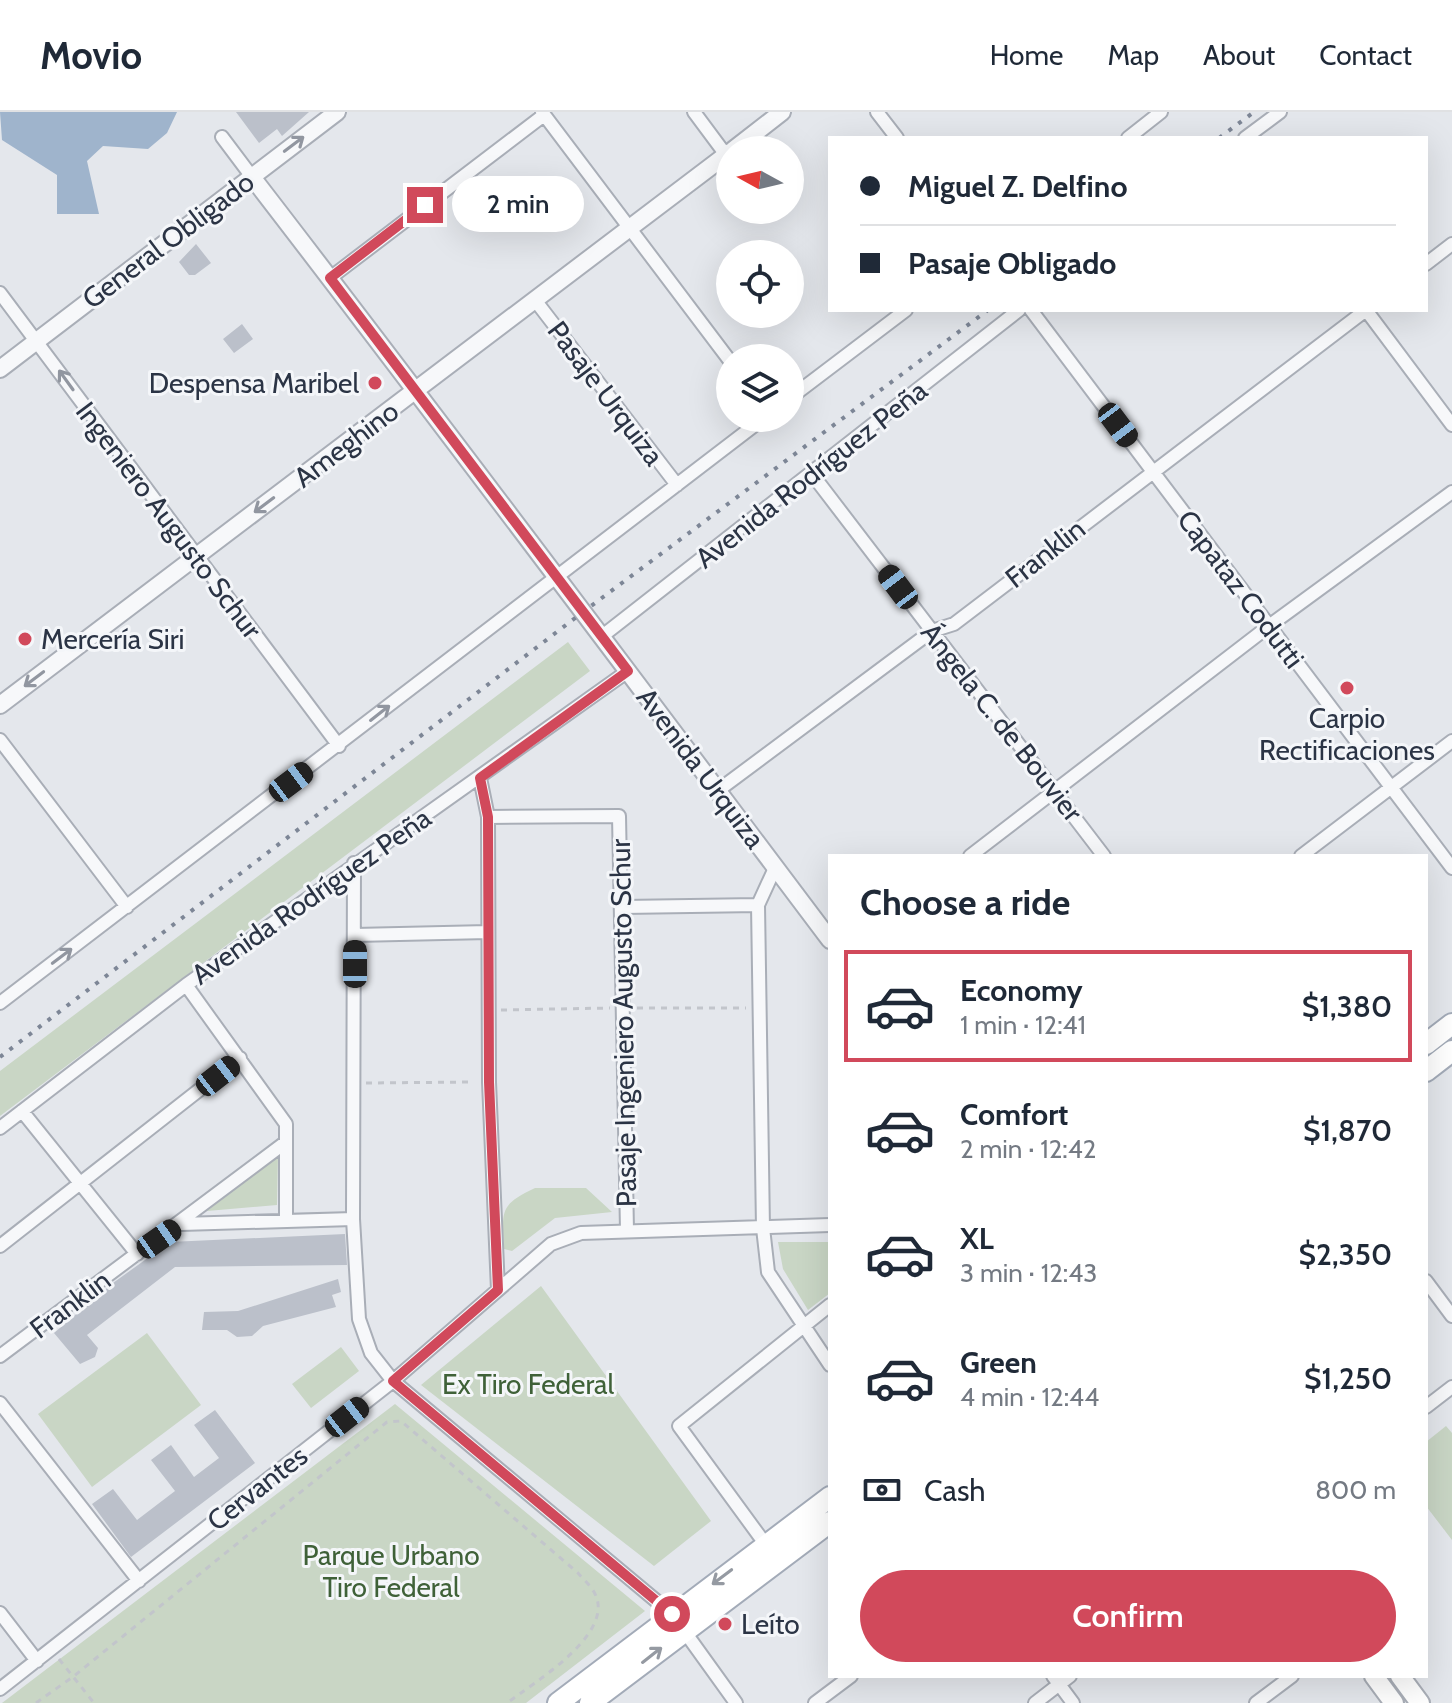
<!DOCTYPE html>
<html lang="en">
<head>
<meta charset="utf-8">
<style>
  :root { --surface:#fff; --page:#f6f6f7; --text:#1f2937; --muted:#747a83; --line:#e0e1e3; --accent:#d1495b }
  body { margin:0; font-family:Cabin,sans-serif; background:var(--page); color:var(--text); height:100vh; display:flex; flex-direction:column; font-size:30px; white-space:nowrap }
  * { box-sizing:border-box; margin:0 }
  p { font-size:26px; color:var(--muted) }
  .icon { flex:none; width:44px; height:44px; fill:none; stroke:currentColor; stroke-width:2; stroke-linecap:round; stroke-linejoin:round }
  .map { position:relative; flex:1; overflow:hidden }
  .drawer { position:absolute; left:828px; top:742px; width:600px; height:824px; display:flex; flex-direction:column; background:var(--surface); border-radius:0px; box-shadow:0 8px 32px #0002 }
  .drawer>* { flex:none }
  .banner { position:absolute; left:828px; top:24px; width:600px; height:176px; border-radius:0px; box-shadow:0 8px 32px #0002; display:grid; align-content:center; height:176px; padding:0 32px; background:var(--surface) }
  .needle { width:52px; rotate:278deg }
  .buttons { position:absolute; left:716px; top:24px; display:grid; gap:16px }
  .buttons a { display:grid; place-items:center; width:88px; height:88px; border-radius:50%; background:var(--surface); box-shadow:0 8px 32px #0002; font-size:40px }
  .end { position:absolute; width:36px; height:36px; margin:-18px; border:10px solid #d1495b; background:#fff; box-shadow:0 0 0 4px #fff }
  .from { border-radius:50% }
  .bubble { position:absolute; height:56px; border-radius:28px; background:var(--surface); box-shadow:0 8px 32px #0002; font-size:26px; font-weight:600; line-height:56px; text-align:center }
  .car { position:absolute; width:24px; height:48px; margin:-24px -12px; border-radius:10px; box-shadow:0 0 6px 2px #0007; background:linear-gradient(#222 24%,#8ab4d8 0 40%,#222 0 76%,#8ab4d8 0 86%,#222 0) }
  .banner b { display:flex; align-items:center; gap:28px; height:76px; font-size:30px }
  .banner b+b { border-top:2px solid var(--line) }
  .banner i { width:20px; height:20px; background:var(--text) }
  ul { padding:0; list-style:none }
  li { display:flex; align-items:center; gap:24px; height:112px; margin:0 16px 12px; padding:0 16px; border:4px solid transparent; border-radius:0px }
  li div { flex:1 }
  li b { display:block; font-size:30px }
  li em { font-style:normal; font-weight:600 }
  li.active { border-color:var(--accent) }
  li>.icon { width:72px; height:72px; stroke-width:1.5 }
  h2 { padding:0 32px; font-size:36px; line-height:96px }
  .pay { display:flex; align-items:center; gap:20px; height:88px; padding:0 32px; font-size:30px }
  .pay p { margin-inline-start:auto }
  .action { display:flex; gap:16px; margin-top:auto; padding:16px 32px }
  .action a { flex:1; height:92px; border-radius:48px; background:var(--accent); color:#fff; font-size:32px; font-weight:600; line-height:92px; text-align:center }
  header { display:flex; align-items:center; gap:48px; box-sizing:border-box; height:112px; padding:0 40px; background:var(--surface); border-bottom:2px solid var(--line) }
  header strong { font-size:38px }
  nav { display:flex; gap:44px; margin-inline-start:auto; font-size:28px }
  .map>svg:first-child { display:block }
  .green { fill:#c9d6c5 }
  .water { fill:#9fb4cc }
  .building { fill:#bbc0ca }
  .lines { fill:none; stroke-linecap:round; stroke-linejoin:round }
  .minor-casing { stroke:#a9aeb7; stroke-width:16 }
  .tertiary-casing { stroke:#a9aeb7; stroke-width:20 }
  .secondary-casing { stroke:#a9aeb7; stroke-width:22 }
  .primary-casing { stroke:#a3abb8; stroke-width:24 }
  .path { stroke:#c2c5cb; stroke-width:3; stroke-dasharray:6 6; stroke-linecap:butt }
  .minor { stroke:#f7f8fa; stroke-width:12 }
  .tertiary { stroke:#f7f8fa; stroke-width:16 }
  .secondary { stroke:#fff; stroke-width:18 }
  .primary { stroke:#fff; stroke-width:20 }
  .rail { stroke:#7d8696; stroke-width:4; stroke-dasharray:4 8; stroke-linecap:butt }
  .oneway { stroke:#9196a0 }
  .oneway2 { stroke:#959aa2 }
  .route { stroke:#d1495b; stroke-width:10 }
  .poi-dot { fill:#d1495b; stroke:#f4f6f9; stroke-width:3 }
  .labels { text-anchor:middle; stroke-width:6; stroke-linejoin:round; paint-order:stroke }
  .street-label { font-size:28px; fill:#2b3445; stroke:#f4f6f9 }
  .poi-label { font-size:28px; fill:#2b3445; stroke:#f4f6f9; text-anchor:start }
  .park-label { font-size:28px; fill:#3f6138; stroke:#f4f6f9 }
</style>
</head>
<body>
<header>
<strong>Movio</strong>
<nav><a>Home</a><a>Map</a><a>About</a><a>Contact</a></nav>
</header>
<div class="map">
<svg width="1452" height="1591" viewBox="0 0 1452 1591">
  <rect width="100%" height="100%" fill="#e4e7ec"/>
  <!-- green -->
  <path class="green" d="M568,530L590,559L0,1004V959Z
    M278,1043L277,1093L207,1099Z
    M535,1076H586L612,1100L555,1106L512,1139L504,1137C502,1099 499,1093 535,1076Z
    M778,1130H830V1181L808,1198L783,1157Z
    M541,1174L711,1409L654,1454L421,1273Z
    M147,1221L201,1293L92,1375L38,1302Z
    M341,1235L359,1259L311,1296L292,1272Z
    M395,1292L645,1499L526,1591H2Z
    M1446,1314L1452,1321V1428L1426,1394V1330Z"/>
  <!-- water -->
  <path class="water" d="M0,0H177L167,21L148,37L103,34L87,49L99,102H57V63L2,28Z"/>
  <!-- building -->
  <path class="building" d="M236,0H309L282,24L277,17L259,31Z
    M196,132L211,151L195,163H189L179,150Z
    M242,212L253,227L234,241L223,227Z
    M345,1122L347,1153L175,1155L87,1223L98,1236L95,1245L80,1252L54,1221L113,1171L170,1130Z
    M338,1167L341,1180L332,1183L336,1195L263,1214L252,1224L237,1225L227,1218H202L204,1200L238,1199Z
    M215,1298L255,1351L131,1445L92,1392L113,1377L137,1408L175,1379L151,1348L171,1333L194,1365L219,1346L194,1313Z"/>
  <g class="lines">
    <defs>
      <path id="minor" d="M542,0L730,249
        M694,0L726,43
        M877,0L897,26
        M222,25L252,65
        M1128,26L1161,0
        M1245,26L1280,0
        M1426,152L1452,132
        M330,166L544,3
        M0,181L339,634
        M535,188L677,373
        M1031,198L1452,756
        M1366,198L1452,313
        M790,286L906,198
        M812,362L1104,744
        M601,525L1019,198
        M0,628L127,795
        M480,666L488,705L489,970L498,1178
        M720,677L932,519L954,512L1366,198
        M488,705L619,704L627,1118
        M970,744L1269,514L1452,380
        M1301,744L1452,629
        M354,751L353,1107L359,1207L371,1241L393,1269L672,1502L736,1591
        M775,756L758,793L763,1116L768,1160L830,1253
        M623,795L758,793
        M355,823L488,820
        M186,873L286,1012V1109
        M0,891L764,306
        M22,999L137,1142
        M0,1016L186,873L628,559
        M181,1112L353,1107
        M0,1134L240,946
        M1426,1169L1452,1204
        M0,1244L286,1030
        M0,1291L139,1469
        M1426,1295L1452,1275
        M766,1433L679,1314L830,1193
        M0,1501L37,1549
        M1053,1564L1073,1591
        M0,1577L393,1269L551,1132L581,1121L830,1113
        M815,1591L851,1564
        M1035,1591L1070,1564
        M1256,1591L1292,1564"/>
      <path id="tertiary" d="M733,38L782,0
        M252,65C447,318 638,573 830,828
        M0,257L337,0
        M0,593L730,40"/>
      <path id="secondary" d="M1374,1564L1394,1591
        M1400,1564L1420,1591"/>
      <path id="primary" d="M1426,932L1452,912
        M1426,959L1452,939
        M558,1591L830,1385
        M590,1591L830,1410"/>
    </defs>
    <!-- minor casing -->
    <use href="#minor" class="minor-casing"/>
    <!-- tertiary casing -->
    <use href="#tertiary" class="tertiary-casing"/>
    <!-- secondary casing -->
    <use href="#secondary" class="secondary-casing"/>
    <!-- primary casing -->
    <use href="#primary" class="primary-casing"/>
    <!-- path -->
    <path class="path" d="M637,896H746
      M501,898L610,896
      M366,971L474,970
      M59,1547L94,1591
      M36,1591L74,1564L387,1310L401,1309L578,1461C583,1467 590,1473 594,1480C618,1521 533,1571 507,1591"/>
    <!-- minor -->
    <use href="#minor" class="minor"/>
    <!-- tertiary -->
    <use href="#tertiary" class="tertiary"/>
    <!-- secondary -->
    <use href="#secondary" class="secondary"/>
    <!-- primary -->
    <use href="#primary" class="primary"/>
    <!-- rail -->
    <path class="rail" d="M1219,26L1254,0
      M0,945L583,500L988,198"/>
  </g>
  <!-- one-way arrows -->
  <defs><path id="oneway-shaft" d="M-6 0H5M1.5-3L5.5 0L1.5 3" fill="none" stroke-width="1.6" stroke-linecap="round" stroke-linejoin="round" transform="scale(2)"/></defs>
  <g class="oneway">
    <use href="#oneway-shaft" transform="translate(294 32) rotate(-37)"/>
    <use href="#oneway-shaft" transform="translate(66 268) rotate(-126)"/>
    <use href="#oneway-shaft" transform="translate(264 393) rotate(143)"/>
    <use href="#oneway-shaft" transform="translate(34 567) rotate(143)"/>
    <use href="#oneway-shaft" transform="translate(380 601) rotate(-38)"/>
    <use href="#oneway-shaft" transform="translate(62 844) rotate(-37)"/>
  </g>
  <g class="oneway2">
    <use href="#oneway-shaft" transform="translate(722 1465) rotate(143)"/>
    <use href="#oneway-shaft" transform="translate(652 1543) rotate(-38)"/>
  </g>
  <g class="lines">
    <!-- route -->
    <path class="route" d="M425,93L330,166L628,559L480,666L488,705L489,970L498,1178L393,1269L672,1502"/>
  </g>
  <!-- markers -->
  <g class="poi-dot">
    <circle cx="375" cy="271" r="8"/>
    <circle cx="25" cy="527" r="8"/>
    <circle cx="1347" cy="576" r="8"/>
    <circle cx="725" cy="1512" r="8"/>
  </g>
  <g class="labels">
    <!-- street labels -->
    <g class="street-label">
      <text transform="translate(168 128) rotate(-37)" y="10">General Obligado</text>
      <text transform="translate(606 281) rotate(53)" y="10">Pasaje Urquiza</text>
      <text transform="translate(346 332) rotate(-37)" y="10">Ameghino</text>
      <text transform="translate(811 362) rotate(-38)" y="10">Avenida Rodríguez Peña</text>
      <text transform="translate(169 408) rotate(53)" y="10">Ingeniero Augusto Schur</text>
      <text transform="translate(1045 441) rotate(-38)" y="10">Franklin</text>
      <text transform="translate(1241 477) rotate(53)" y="10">Capataz Codutti</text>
      <text transform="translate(1002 610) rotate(52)" y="10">Ángela C. de Bouvier</text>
      <text transform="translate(701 656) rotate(53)" y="10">Avenida Urquiza</text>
      <text transform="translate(311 784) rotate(-35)" y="10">Avenida Rodríguez Peña</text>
      <text transform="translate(623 911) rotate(-91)" y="10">Pasaje Ingeniero Augusto Schur</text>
      <text transform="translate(70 1192) rotate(-37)" y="10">Franklin</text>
      <text transform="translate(257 1376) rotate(-38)" y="10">Cervantes</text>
    </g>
    <!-- poi labels -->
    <g class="poi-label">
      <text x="359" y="281" text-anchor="end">Despensa Maribel</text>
      <text x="41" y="537">Mercería Siri</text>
      <text x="1347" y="616" text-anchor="middle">Carpio<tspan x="1347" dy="32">Rectificaciones</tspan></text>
      <text x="741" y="1522">Leíto</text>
    </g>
    <!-- park labels -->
    <g class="park-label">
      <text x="528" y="1282">Ex Tiro Federal</text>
      <text x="391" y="1453">Parque Urbano<tspan x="391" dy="32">Tiro Federal</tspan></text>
    </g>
  </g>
</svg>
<div class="buttons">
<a><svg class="needle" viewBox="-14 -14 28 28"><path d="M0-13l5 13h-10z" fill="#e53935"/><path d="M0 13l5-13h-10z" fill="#747a83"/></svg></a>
<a><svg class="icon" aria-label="locate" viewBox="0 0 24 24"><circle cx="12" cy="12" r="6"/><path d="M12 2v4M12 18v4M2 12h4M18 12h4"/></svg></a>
<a><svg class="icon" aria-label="layers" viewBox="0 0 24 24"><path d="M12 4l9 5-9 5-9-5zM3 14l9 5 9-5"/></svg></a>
</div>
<i class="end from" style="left:672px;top:1502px"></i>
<i class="end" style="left:425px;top:93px"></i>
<div class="bubble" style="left:452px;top:64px;width:132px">2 min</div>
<i class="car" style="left:1118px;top:313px;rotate:143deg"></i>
<i class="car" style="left:898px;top:475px;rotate:323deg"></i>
<i class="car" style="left:291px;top:670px;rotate:53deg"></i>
<i class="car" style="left:355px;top:852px;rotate:0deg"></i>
<i class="car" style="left:218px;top:964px;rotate:52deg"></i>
<i class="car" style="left:159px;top:1127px;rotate:55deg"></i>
<i class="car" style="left:347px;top:1305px;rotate:52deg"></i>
<div class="banner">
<b><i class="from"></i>Miguel Z. Delfino</b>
<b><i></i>Pasaje Obligado</b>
</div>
<section class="drawer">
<h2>Choose a ride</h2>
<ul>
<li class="active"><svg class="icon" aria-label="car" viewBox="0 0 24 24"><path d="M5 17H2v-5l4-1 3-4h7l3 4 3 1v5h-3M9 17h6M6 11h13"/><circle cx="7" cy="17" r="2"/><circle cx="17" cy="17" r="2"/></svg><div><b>Economy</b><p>1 min · 12:41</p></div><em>$1,380</em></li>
<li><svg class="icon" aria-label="car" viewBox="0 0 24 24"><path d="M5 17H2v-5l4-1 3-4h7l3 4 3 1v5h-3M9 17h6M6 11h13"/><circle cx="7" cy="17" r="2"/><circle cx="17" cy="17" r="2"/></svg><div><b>Comfort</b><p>2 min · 12:42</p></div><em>$1,870</em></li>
<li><svg class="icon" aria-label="car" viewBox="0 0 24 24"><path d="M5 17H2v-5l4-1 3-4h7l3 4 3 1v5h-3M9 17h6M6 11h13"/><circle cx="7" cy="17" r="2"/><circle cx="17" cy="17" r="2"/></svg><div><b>XL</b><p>3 min · 12:43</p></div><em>$2,350</em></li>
<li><svg class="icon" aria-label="car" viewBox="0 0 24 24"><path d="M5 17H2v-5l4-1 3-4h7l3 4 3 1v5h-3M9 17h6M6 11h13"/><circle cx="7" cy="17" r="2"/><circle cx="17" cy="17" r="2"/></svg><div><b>Green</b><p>4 min · 12:44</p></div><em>$1,250</em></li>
</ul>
<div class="pay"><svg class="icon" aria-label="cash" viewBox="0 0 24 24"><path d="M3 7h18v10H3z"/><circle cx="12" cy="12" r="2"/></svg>Cash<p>800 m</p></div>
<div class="action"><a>Confirm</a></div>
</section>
</div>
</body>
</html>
